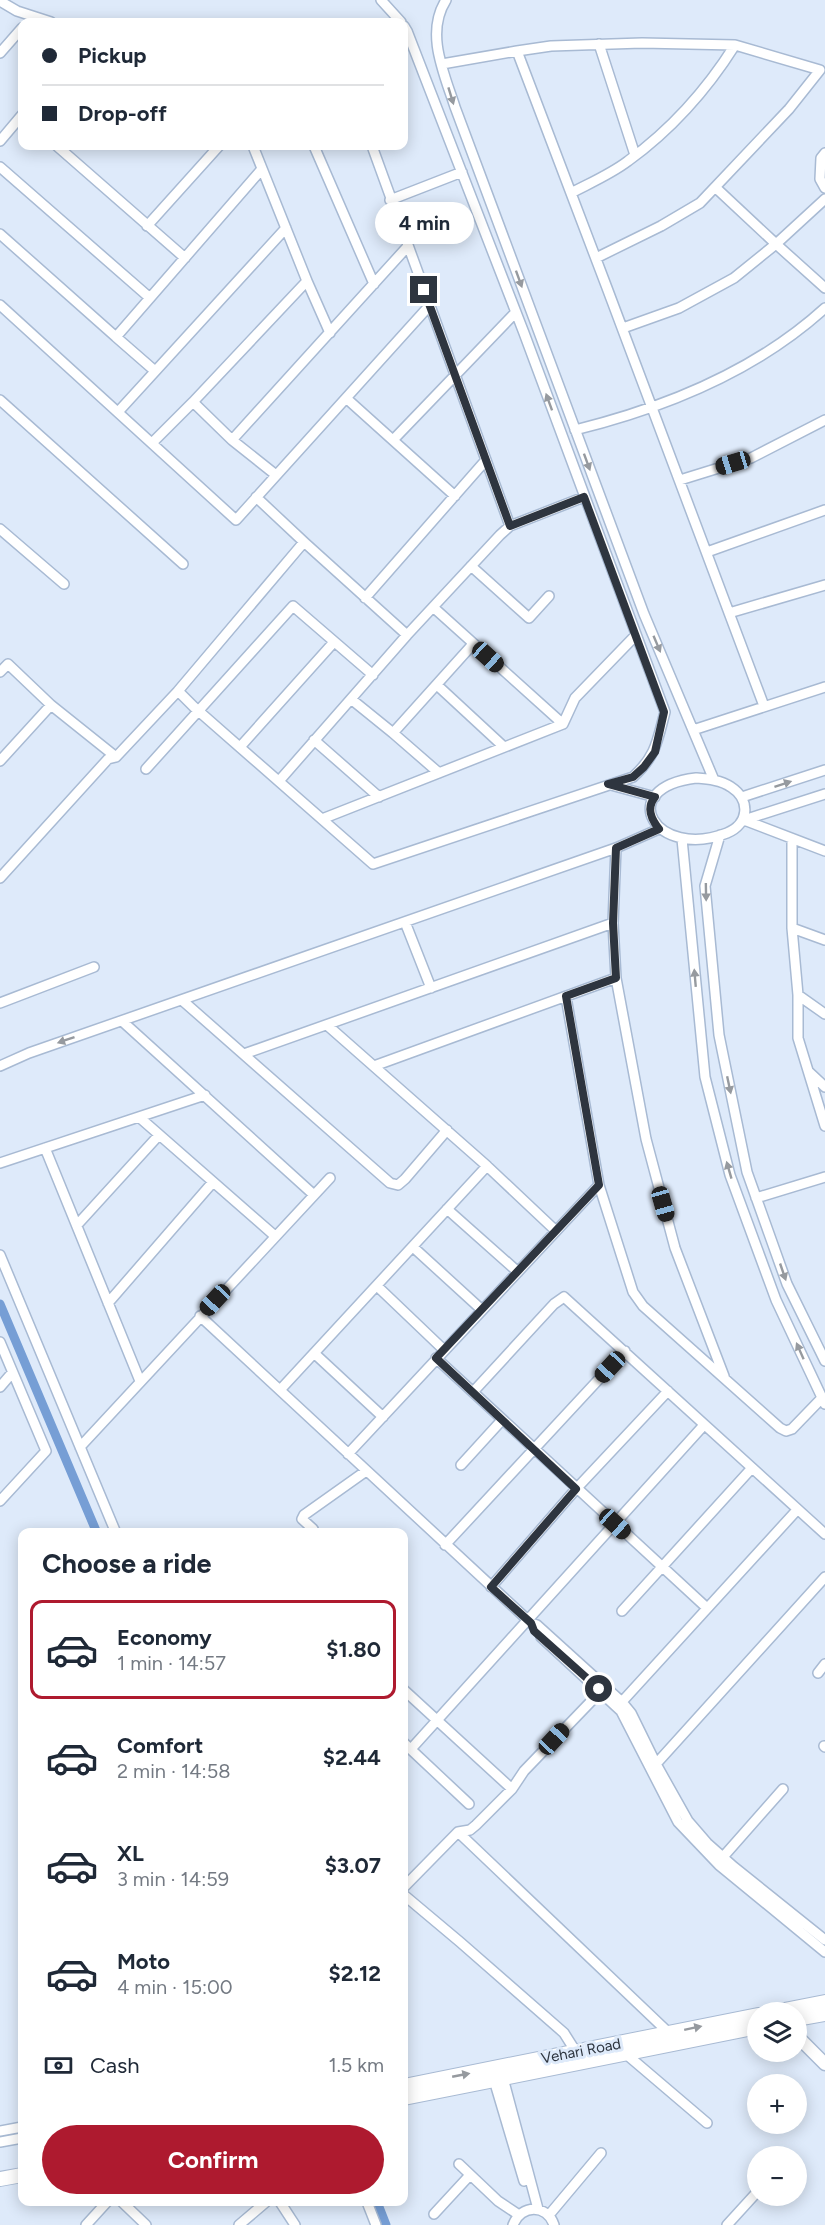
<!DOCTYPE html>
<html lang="en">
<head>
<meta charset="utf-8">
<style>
  :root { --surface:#fff; --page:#f6f6f7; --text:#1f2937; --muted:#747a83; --line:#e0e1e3; --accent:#ae1a2f }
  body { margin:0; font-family:Figtree,sans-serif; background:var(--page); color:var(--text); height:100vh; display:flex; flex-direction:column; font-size:22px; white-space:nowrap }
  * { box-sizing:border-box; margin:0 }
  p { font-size:20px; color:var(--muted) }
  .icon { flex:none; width:33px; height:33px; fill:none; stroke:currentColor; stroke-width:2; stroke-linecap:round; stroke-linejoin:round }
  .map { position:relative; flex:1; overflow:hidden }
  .panel { position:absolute; left:18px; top:1528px; width:390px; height:678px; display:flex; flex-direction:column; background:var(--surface); border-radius:12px; box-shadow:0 3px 15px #0003 }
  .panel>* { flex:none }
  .top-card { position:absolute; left:18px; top:18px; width:390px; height:132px; border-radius:12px; box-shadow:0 3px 15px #0003; display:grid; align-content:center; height:132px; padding:0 24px; background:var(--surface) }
  .buttons { position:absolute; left:747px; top:2002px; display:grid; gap:12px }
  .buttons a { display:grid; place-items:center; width:60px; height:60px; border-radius:50%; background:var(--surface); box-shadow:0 3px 15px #0003; font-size:30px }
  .end { position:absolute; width:27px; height:27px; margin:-14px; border:8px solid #2e353f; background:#fff; box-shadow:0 0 0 3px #fff }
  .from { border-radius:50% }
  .bubble { position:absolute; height:42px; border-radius:21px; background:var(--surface); box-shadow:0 3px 15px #0003; font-size:20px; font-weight:700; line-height:42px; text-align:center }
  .car { position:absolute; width:18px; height:36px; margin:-18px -9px; border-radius:8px; box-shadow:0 0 4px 2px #0007; background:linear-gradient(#222 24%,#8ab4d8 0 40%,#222 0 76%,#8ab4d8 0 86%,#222 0) }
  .top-card b { display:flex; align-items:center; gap:21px; height:57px; font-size:22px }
  .top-card b+b { border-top:2px solid var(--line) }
  .top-card i { width:15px; height:15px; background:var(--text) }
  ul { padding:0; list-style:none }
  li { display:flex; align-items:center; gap:18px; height:99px; margin:0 12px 9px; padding:0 12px; border:3px solid transparent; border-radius:12px }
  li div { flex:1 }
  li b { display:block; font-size:22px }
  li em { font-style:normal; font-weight:700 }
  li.on { border-color:var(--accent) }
  li>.icon { width:54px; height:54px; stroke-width:1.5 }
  h2 { padding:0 24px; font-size:27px; line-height:72px }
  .pay { display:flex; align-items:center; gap:15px; height:66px; padding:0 24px; font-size:22px }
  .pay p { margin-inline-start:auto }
  .primary-button { display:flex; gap:12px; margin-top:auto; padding:12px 24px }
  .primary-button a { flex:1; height:69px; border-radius:36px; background:var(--accent); color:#fff; font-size:24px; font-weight:700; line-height:69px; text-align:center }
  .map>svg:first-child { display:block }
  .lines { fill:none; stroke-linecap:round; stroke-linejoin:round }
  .canal { stroke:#769ed5; stroke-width:9 }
  .minor-casing { stroke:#a8bad3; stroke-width:12 }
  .secondary-casing { stroke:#a8bad3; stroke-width:15 }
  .primary-casing { stroke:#a8bad3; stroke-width:16 }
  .minor { stroke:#fff; stroke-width:9 }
  .secondary { stroke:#fff; stroke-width:12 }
  .primary { stroke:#fff; stroke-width:14 }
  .oneway { fill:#969a9f }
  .route { stroke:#2e353f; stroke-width:8 }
  .labels { text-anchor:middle; stroke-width:6; stroke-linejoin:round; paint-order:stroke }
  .street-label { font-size:15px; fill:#2e353f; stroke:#deeafa }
</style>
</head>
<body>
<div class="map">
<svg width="825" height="2225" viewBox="0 0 825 2225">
  <rect width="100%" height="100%" fill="#deeafa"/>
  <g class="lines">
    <!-- canal -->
    <path class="canal" d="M0,1304L97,1533
      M377,2202L386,2225"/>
    <defs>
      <path id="minor" d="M381,0L401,22
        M446,0C425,33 444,73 455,107L644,614L714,780
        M0,1L17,11L51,22
        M404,26L407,31L524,333L665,712C657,742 656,756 633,777L373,864L194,707L178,691L304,542L407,635L500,535L510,526L584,497
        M599,44L635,155
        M0,53L22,28
        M442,64L517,51
        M0,141L22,115
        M57,146L185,258
        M253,146L307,281L193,402L232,440L408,246
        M314,146L374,284
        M372,146L510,526
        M825,153L821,158L820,179L825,188
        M0,167L150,298
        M571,193C590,183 611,174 628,161C672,129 706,91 735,45
        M825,199L776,244L825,288
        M390,200L462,172
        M147,226L219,146
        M0,234L116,337L262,169
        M596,258L661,226L700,203L789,109L820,70L735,45L642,43L551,46L517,51C600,269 683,488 764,706
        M307,281L330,333
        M0,305L236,520L430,305
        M623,328L679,308L734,278L776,244L715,187
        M116,337L155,371
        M346,398L455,496
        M0,400L183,564
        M118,412L286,228
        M575,430C664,408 757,370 825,308
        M232,440L276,475
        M393,440L516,312
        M152,443L193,402
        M680,480L751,458L825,420
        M256,497L304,542
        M0,529L64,584
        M707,552L825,510
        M471,566L529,618L549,596
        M365,598L486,460
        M433,607L563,724
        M729,613L825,585
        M0,672L8,664L51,705L116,757
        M437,685L504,747
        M351,699L393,733L473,644
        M693,730L825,687
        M393,733L439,773
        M314,740L379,797
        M240,747L334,642
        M0,761L51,705
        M146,769L293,606L373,675
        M696,778C708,779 721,780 731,787C751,800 749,824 727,833C655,861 613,788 696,778Z
        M279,781L407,635
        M611,785L655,797
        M742,797L825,770
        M322,819L563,724L575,698L636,635
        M744,820L825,851
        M744,820L825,794
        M720,835L705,886L719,1035L747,1172L787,1284L825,1361
        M682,839L705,1077L730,1175L776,1300L825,1404
        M792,839V928L798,995L825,1014
        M616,848L613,923L616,978L646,1139L675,1248L724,1376
        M0,878L108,759L116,757L178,691
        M405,922L431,988
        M792,928L825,940
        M798,995V1038L825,1126
        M566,997L599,1185L633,1292L643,1306L780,1428L786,1431L792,1429L821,1399
        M183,1001L390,1183L398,1185L405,1179L447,1130
        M0,1003L94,967
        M122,1021L314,1195
        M327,1025L487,1166L556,1231
        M244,1054L613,923
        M0,1066L29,1053L616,848L659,829
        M374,1066L616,978
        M809,1072L825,1087
        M139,1117L275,1236
        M45,1148L140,1381
        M0,1163L205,1095
        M756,1198L825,1177
        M447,1209L518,1272
        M77,1225L159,1135
        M413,1247L482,1310
        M0,1255L116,1533
        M377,1286L444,1350
        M108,1303L213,1182
        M200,1316L531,1623L537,1625L622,1702L631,1713L656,1764L688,1821L707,1843L734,1867L825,1940
        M0,1342L46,1451L0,1501
        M314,1353L383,1417
        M436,1358L707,1608
        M0,1387L12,1373
        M280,1390L487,1166
        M473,1392L554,1304L564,1297L825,1534
        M80,1447L330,1178
        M348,1454L599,1185
        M461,1465L502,1420
        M313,1533V1529L302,1519L304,1515L366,1471
        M445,1545L625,1351
        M491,1587L576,1489L668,1391
        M622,1611L751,1469
        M541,1637L621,1711L678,1822L719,1865L825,1952
        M818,1673L825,1664
        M404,1690L512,1789
        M619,1705L797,1510
        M404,1743L469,1804
        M824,1746L825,1747
        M411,1749L704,1425
        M656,1764L825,1577
        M458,1832L669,2033
        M723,1857L783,1789
        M404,1887L458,1832L470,1830L476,1825L512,1789L524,1771L601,1691
        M404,1895L460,1942L564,2033L576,2052
        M626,2054L707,2123
        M503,2078L538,2209
        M494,2080L524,2181
        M0,2131L22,2127
        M0,2142L22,2138
        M459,2164L498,2201L519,2215
        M122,2202L146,2225
        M280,2202L295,2225
        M367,2202L376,2225
        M434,2214L470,2175
        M549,2215L601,2153
        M86,2225L107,2202
        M239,2225L266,2202
        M513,2225C521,2204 547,2204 554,2225
        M727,2225L758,2191"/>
      <path id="secondary" d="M796,2035L825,2064"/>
      <path id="primary" d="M769,2013L825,2002
        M796,2019L825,2014
        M404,2086L758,2015
        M404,2098L758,2027
        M0,2179L22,2175"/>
    </defs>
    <!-- minor casing -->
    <use href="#minor" class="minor-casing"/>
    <!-- secondary casing -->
    <use href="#secondary" class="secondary-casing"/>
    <!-- primary casing -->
    <use href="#primary" class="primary-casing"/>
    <!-- minor -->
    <use href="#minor" class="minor"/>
    <!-- secondary -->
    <use href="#secondary" class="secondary"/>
    <!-- primary -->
    <use href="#primary" class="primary"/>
  </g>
  <!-- one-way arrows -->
  <defs><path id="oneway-solid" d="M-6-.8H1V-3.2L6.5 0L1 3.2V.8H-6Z" transform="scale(1.5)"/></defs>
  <g class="oneway">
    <use href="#oneway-solid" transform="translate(451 96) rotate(73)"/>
    <use href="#oneway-solid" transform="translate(519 279) rotate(70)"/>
    <use href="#oneway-solid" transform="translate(549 402) rotate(-110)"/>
    <use href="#oneway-solid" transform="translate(587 462) rotate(70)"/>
    <use href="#oneway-solid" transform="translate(657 644) rotate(67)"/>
    <use href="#oneway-solid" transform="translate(783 784) rotate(-18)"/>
    <use href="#oneway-solid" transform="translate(706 892) rotate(89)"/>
    <use href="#oneway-solid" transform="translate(695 978) rotate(-95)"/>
    <use href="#oneway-solid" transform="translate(66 1040) rotate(161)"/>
    <use href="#oneway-solid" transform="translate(729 1085) rotate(78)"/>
    <use href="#oneway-solid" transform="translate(729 1170) rotate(-106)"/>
    <use href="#oneway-solid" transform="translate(783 1272) rotate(71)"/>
    <use href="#oneway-solid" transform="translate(800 1351) rotate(-114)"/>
    <use href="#oneway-solid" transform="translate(693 2028) rotate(-12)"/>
    <use href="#oneway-solid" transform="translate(461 2075) rotate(-11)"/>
  </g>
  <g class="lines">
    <!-- route -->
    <path class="route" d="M424,290L510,526L584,497L664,712L655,752L644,767L633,777L608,784L655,797C646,808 651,819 659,829L616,848L613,923L616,978L566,996L599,1185L436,1358L576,1489L491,1587L531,1623L534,1631L599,1689"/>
  </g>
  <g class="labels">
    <!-- street labels -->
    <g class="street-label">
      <text transform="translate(581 2051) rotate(-11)" y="5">Vehari Road</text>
    </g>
  </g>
</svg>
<div class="buttons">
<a><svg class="icon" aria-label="layers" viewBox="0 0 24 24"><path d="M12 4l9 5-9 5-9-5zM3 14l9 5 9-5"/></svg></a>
<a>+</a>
<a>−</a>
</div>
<i class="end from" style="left:599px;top:1689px"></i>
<i class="end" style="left:424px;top:290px"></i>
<div class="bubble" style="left:375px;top:202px;width:99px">4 min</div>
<i class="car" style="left:733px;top:463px;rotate:253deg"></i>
<i class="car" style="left:488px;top:657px;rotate:132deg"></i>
<i class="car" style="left:663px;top:1204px;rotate:164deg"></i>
<i class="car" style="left:215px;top:1300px;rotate:223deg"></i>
<i class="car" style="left:610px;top:1367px;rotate:223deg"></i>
<i class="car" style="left:615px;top:1524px;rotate:132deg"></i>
<i class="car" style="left:554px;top:1739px;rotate:43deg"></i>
<div class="top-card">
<b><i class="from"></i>Pickup</b>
<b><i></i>Drop-off</b>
</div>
<section class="panel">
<h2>Choose a ride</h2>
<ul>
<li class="on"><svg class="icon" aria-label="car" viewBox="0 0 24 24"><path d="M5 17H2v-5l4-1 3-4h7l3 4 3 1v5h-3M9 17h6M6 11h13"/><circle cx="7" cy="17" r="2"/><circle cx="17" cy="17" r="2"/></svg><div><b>Economy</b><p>1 min · 14:57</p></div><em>$1.80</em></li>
<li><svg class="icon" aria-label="car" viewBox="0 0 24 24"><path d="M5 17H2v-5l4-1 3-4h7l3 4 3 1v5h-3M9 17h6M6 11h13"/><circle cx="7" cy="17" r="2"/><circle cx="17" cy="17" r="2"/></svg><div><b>Comfort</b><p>2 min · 14:58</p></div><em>$2.44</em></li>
<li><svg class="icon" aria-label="car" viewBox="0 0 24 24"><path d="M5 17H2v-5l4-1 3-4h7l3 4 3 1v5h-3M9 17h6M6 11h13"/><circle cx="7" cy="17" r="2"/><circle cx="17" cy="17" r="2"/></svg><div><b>XL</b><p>3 min · 14:59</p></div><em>$3.07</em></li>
<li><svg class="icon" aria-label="car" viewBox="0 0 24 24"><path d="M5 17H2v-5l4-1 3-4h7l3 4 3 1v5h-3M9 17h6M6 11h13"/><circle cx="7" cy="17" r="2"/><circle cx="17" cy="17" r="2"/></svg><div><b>Moto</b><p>4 min · 15:00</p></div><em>$2.12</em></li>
</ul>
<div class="pay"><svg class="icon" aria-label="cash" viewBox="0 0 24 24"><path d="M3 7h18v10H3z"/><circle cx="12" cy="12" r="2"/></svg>Cash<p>1.5 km</p></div>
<div class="primary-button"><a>Confirm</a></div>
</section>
</div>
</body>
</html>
